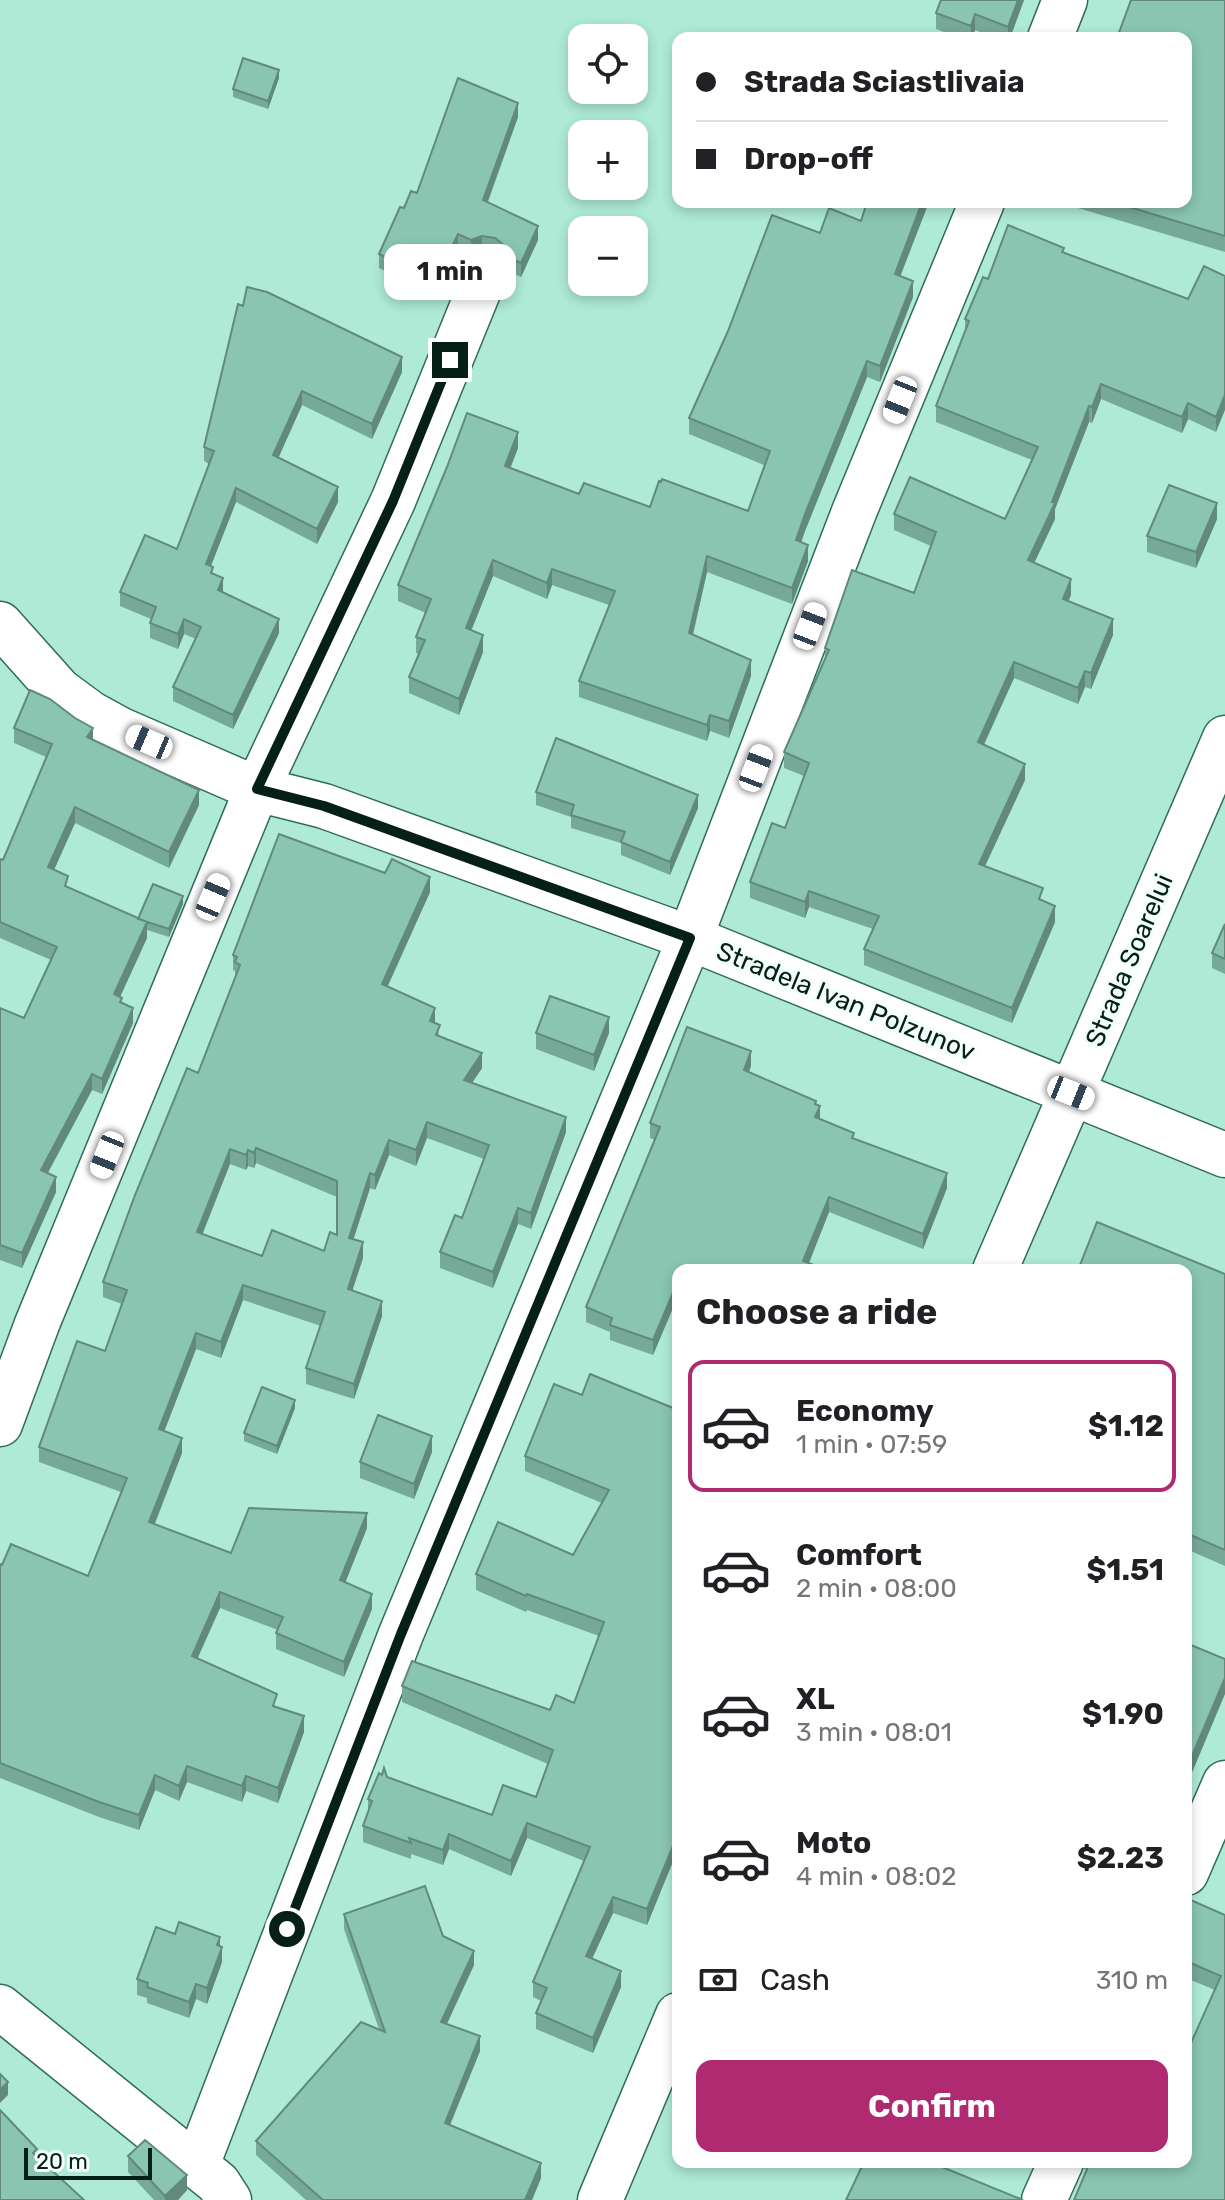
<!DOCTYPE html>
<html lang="en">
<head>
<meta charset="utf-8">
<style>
  :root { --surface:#fff; --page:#f6f6f6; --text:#202124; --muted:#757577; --line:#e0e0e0; --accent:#af2a71 }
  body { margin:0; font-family:Rubik,sans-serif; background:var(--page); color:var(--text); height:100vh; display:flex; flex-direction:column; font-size:30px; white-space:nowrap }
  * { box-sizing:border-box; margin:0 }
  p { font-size:26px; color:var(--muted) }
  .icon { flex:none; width:44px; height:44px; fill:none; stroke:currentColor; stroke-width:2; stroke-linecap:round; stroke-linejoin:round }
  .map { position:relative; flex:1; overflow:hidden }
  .details { position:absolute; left:672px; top:1264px; width:520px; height:904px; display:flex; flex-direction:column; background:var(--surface); border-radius:16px; box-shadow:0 4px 12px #0003 }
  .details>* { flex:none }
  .hud { position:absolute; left:672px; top:32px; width:520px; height:176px; border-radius:16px; box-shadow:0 4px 12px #0003; display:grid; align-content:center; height:176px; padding:0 24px; background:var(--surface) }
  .tools { position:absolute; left:568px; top:24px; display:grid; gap:16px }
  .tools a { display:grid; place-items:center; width:80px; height:80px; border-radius:16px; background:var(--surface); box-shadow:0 4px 12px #0003; font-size:40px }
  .scale { position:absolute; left:24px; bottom:20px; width:128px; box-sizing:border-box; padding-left:8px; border:4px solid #071f19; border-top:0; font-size:22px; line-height:28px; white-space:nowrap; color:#071f19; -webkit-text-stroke:6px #f3fffb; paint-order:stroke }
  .end { position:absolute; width:36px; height:36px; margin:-18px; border:10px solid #071f19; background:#fff; box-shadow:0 0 0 4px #fff }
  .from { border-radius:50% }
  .bubble { position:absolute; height:56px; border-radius:16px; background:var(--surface); box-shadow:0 4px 12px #0003; font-size:26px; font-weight:700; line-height:56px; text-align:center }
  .car { position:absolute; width:24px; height:48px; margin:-24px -12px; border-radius:10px; box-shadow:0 0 6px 2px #0007; background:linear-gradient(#fff 24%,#345 0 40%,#fff 0 76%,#345 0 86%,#fff 0) }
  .hud b { display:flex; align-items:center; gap:28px; height:76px; font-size:30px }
  .hud b+b { border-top:2px solid var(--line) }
  .hud i { width:20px; height:20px; background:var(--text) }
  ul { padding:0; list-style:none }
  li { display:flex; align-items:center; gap:24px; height:132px; margin:0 16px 12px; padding:0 8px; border:4px solid transparent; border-radius:16px }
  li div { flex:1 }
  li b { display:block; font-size:30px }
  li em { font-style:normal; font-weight:700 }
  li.active { border-color:var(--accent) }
  li>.icon { width:72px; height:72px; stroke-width:1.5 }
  h2 { padding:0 24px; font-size:36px; line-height:96px }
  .pay { display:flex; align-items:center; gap:20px; height:88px; padding:0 24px; font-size:30px }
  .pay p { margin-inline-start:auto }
  .cta { display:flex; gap:16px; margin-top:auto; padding:16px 24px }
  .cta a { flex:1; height:92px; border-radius:16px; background:var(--accent); color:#fff; font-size:32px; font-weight:700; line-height:92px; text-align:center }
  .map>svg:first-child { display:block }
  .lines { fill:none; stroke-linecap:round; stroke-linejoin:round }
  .minor-casing { stroke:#316b5b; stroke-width:47 }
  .minor { stroke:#fff; stroke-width:44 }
  .wall { fill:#77a999; fill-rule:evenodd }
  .shaded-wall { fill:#618a7d }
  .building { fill:#8ac5b2; stroke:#618a7d; stroke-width:2; fill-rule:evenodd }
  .route { stroke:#071f19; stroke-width:10 }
  .labels { text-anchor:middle; stroke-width:7; stroke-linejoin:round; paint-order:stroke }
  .street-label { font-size:26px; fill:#071f19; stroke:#f3fffb }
</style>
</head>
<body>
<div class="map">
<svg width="1225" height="2200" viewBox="0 0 1225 2200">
  <rect width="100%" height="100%" fill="#aeead6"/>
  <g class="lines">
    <defs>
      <path id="minor" d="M1050,38L1065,0
        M0,624L59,690L90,713L121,730L257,789L324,806L690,938L1225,1155
        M995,1270L1225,738
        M0,1424L37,1324L257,789L393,501L485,275
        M1186,1873L1225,1783
        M0,2007L218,2183L229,2200
        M197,2165L401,1634L690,938L854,512L982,202
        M600,2200L678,2015
        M1044,2200L1061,2162"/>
    </defs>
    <!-- minor casing -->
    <use href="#minor" class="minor-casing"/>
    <!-- minor -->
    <use href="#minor" class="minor"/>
  </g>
  <!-- wall -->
  <path class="wall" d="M1024,0L1010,38H995L975,30L972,38H960L936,29V13Z
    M1225,0V252L1058,202H1186Z
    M279,78L268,109L233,97V89Z
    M518,117L488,202L538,240L521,277L510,272L505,260L495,252L482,250L471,254L458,248L435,295L379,268V254L404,208L417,193Z
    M927,202V207L900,276L913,297L880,382L867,377L805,531L801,542L808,561L792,604L707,572L693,635L751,676L729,738L710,731L707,741L579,697V681L609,605L552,585L547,599L493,576L471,630L483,652L459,715L409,693V677L419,654L416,653V637L426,613L398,601V585L518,448L510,468L579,494L650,507L748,511L764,465L689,434V418L820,233Z
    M1064,253L1188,299L1225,276L1216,432L1188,419L1182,433L1101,399L1092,423L1089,422L1055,509V519L1034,563L1071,595L1068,601L1113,635L1091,689L1085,687L1078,704L1014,678L983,745L1025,780L985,866L1043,901L1055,922L1012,1023L864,965V949L873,929L809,907L805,918L750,898V882L785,828L804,776L784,768V752L825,659V648L914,593L931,546L894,530V514L1005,519L1032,460L936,422V406L965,332V319L988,279Z
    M238,304L402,372L372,439L302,405L278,458L338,502L317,544L236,502L211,566L213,574L223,592L279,633L233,729L173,701V687L196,639L184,634L178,649L150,638V623L151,619L120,606V592L177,549L209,464L204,461V447Z
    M1217,519L1196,568L1147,552V536Z
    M14,728L93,739L199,805L169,868L75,823L54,870L68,887L138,918L183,904L169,937L147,930V938L120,997L122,1003L133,1023L102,1094L92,1090L48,1173L56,1192L22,1268L0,1260V1008L24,1018L51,960L0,938V860H3L46,757L14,743Z
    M536,792L698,808L670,875L621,855V843L571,828V817L536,805Z
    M430,892L387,987L435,1023L440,1037L482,1068L472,1083L566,1132L531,1229L518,1224L493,1288L440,1268V1252L462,1218L484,1159L427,1138L416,1166L389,1155L375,1190L370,1188L353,1240L363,1258L352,1290L382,1316L354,1399L306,1384V1368L321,1326L243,1300L221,1358L196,1349L164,1431L182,1453L155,1524L231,1553L367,1528L345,1582L372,1609L344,1677L276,1649V1633L278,1630L220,1608L197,1658L277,1707L304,1732L278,1803L246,1791L242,1802L187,1782L179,1801L155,1790L139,1830L99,1817L0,1778V1564L88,1576L121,1492L39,1462V1447L105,1351L122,1304L103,1297V1282L198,1073L235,978V971L233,970V955ZM256,1163L337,1197V1235L324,1251L262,1256L202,1234L230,1164L246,1170L248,1166L254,1168Z
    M1225,924V974L1212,968V953Z
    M536,1033H609L594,1071L536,1049Z
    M751,1066L749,1072L816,1104L820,1119L854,1139L947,1188L923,1249L829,1212L809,1263L678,1270V1296L653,1355L610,1340V1332L586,1322V1307L655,1140L650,1138V1123Z
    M1186,1270L1225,1274V1566L1186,1549Z
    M582,1395L678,1410V1849L647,1925L613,1913L592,1959L621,1987L593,2053L536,2029V2013L541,2001L533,1997V1982L584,1861L527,1838L511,1876L449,1849L443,1865L411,1854V1859L363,1842V1826L368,1812V1799L387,1777L492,1815L536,1797L548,1764L402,1702V1686L550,1710L574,1703L599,1636L527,1610L526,1612L476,1590V1574L573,1555L602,1503L525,1471V1456Z
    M295,1408L277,1454L244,1441V1433Z
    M432,1452L414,1499L360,1478V1462Z
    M1186,1898L1225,1915V2200L1084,2169V2162H1186L1215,1990L1186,1978Z
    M344,1914L443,1936L474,1965L447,2024L480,2051L450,2125L541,2178L532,2200H306L256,2155V2141L379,2029L344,1929Z
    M175,1934L220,1946L222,1962L207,2004L196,1999L189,2018L147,2003V1998L137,1995V1979Z
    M128,2156L187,2190L178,2200H154L128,2172Z"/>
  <!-- shaded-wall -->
  <path class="shaded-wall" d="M1018,0H1024L1010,38H1008V27Z
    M975,14V30L972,38H971V26Z
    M279,70V78L268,109V101Z
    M518,103V117L483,214V200Z
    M922,202H927V207L895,290V274Z
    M538,226V240L521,277V263Z
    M458,234V248L435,295V281Z
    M482,236V250L471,254V240Z
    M913,281V297L880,382V366Z
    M402,357V372L372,439V424Z
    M867,361V377L805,531L796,557V540L805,514Z
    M1101,384V399L1092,423V407Z
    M302,391V405L273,470V455Z
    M1225,395V410L1216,432V417Z
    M1188,403V419L1182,433V417Z
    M1089,406V422L1055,509V519L1028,576V560Z
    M518,432V448L505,482V466Z
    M338,487V502L317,544V529Z
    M236,488V502L206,578V564Z
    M1217,503V519L1196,568V552Z
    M808,545V561L792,604V588Z
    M707,556V572L689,650V633Z
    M493,560V576L466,644V628Z
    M552,569V585L547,599V583Z
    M223,578V592L218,590Z
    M1071,579V595L1063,615V599Z
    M184,619V634L178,649V634Z
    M279,619V633L233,729V715Z
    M1113,619V635L1091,689V673Z
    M483,635V652L459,715V699Z
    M751,660V676L729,738V721Z
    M1014,662V678L978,758V742Z
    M1085,671V687L1078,704V688Z
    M710,715V731L707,741V725Z
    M93,728V743L87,737Z
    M1025,764V780L979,879V864Z
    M199,790V805L169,868V852Z
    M698,795V808L670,875V862Z
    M75,807V823L48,883V867Z
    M430,877V892L382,999V984Z
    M809,891V907L805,918V902Z
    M183,896V904L169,937V929Z
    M1055,906V922L1012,1023V1008Z
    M147,922V938L114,1010V994Z
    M133,1008V1023L102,1094V1079Z
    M435,1008V1023L430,1021Z
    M609,1017V1033L594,1071V1055Z
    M751,1051V1066L744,1085V1070Z
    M482,1053V1068L464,1095V1080Z
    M92,1074V1090L41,1185V1170Z
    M816,1101V1115L820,1106V1121L815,1132Z
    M566,1117V1132L531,1229V1213Z
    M427,1122V1138L416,1166V1150Z
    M389,1140V1155L375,1190V1175Z
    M256,1148V1163L254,1168V1153Z
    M230,1149V1164L197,1248V1232Z
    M248,1150V1166L246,1170V1155Z
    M370,1173V1188L349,1253V1238Z
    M947,1173V1188L923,1249V1234Z
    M56,1177V1192L22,1268V1253Z
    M829,1197V1212L806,1270L803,1261Z
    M518,1208V1224L493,1288V1272Z
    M363,1242V1258L348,1304V1289Z
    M678,1281V1296L653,1355V1340Z
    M243,1285V1300L221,1358V1342Z
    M382,1301V1316L354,1399V1384Z
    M196,1333V1349L159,1445V1429Z
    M295,1400V1408L277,1454V1446Z
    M432,1436V1452L414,1499V1484Z
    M182,1438V1453L149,1537V1522Z
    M367,1513V1528L340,1596V1580Z
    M220,1592V1608L192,1671V1656Z
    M372,1594V1609L344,1677V1662Z
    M1225,1678V1694L1186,1787V1770Z
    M304,1716V1732L278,1803V1788Z
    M187,1766V1782L179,1801V1786Z
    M155,1775V1790L139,1830V1815Z
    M246,1776V1791L242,1802V1786Z
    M527,1823V1838L511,1876V1861Z
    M449,1834V1849L443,1865V1850Z
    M678,1834V1849L647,1925V1909Z
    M613,1897V1913L586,1972V1956Z
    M220,1937V1952L222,1947V1962L207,2004V1988Z
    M474,1951V1965L441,2036V2022Z
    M621,1971V1987L593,2053V2038Z
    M196,1984V1999L189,2018V2002Z
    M480,2036V2051L445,2137V2123Z
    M8,2082V2095L0,2103V2090Z
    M938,2162H945L937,2182V2165Z
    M541,2163V2178L532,2200H525Z
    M187,2175V2190L178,2200H165V2196Z"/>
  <!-- building -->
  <path class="building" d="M941,0H1018L1008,27L975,14L971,26L936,13Z
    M1131,0H1225V236L1113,202H1186V38H1117Z
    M243,58L279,70L268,101L233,89Z
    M458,78L518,103L483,200L538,226L521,263L510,258L505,246L495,238L482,236L471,240L458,234L435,281L379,254L400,207L404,208L411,191L417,193Z
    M867,202H922L895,274L913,281L880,366L867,361L805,514L796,540L808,545L792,588L707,556L689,633L751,660L729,721L710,715L707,725L579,681L615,591L552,569L547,583L493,560L466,628L483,635L459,699L409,677L425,640L416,637L431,599L398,585L447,467L467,413L518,432L505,466L579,494L584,483L650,507L659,481L661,482L662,479L748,511L770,451L689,418L728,331L772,215L820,233L829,208L861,221Z
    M1008,225L1064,248L1062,252L1188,299L1204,266L1225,276V395L1216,417L1188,403L1182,417L1101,384L1092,407L1089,406L1052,502L1055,503L1028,560L1071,579L1063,599L1113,619L1091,673L1085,671L1078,688L1014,662L978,742L1025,764L979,864L1043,888L1039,899L1055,906L1012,1008L864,949L879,916L809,891L805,902L750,882L772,823L785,828L809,763L784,752L829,650L825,648L852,570L914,593L936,532L894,514L910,477L1005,519L1038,447L936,406L969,321L965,319L983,277L988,279Z
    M247,287L267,292L402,357L372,424L302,391L273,455L338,487L317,529L236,488L206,564L213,567L211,573L223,578L218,590L279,619L233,715L173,687L201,627L184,619L178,634L150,623L156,607L120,592L145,535L177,549L214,451L204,447L238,304L243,306Z
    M1169,485L1217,503L1196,552L1147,536Z
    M30,690L50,699L75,718L93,728L87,737L199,790L169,852L75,807L48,867L68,876L65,886L147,922L114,994L122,998L120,1002L133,1008L102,1079L92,1074L41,1170L56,1177L22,1253L0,1245V1008L24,1018L57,947L0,922V859L3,860L52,744L14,728Z
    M556,738L698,795L670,862L621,842L625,832L571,815L574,805L536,792Z
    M279,834L385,873L392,859L430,877L382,984L435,1008L430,1021L440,1025L436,1035L482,1053L464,1080L566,1117L531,1213L518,1208L493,1272L440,1252L455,1215L462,1218L489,1145L427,1122L416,1150L389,1140L375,1175L370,1173L349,1238L363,1242L348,1289L382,1301L354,1384L306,1368L325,1312L243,1285L221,1342L196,1333L159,1429L182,1438L149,1522L231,1553L249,1508L367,1513L340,1580L372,1594L344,1662L276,1633L283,1617L220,1592L192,1656L277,1694L273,1706L304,1716L278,1788L246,1776L242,1786L187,1766L179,1786L155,1775L139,1815L99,1802L0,1763V1564L2,1565L11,1544L88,1576L127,1478L39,1447L77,1341L105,1351L127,1290L103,1282L135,1195L187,1068L198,1073L240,965L235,962L237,957L233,955ZM256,1148L337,1181V1235L330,1232L324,1251L272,1230L262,1256L197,1232L230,1149L246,1155L248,1150L254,1153Z
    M153,884L183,896L169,929L138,919Z
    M1225,924V959L1212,953Z
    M550,996L609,1017L594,1055L536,1033Z
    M687,1027L751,1051L744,1070L816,1101L815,1104L820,1106L815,1117L854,1133L852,1138L947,1173L923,1234L829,1197L803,1261L827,1270H678V1281L653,1340L610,1325L612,1318L586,1307L660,1127L650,1123Z
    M1097,1222L1225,1274V1550L1186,1533V1270H1078Z
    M590,1374L678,1410V1834L647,1909L613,1897L586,1956L621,1971L593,2038L536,2013L547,1988L533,1982L590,1847L527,1823L511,1861L449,1834L443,1850L409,1838L411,1843L363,1826L372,1801L368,1799L379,1773L382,1775L384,1768L387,1777L492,1815L503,1785L536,1797L553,1750L402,1686L412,1661L550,1710L556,1695L574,1703L604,1622L527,1594L526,1596L476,1574L498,1522L573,1555L609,1490L525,1456L554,1384L582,1395Z
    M262,1387L295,1400L277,1446L244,1433Z
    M378,1415L432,1436L414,1484L360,1462Z
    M1186,1643L1225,1659V1678L1186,1770Z
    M425,1886L443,1936L474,1951L441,2022L480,2036L445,2123L541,2163L525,2200H323L256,2141L361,2022L385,2032L344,1914Z
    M1186,1898L1225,1915V2200H1074L1090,2162H1186V2054L1221,1976L1186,1961Z
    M179,1922L220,1937L217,1945L222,1947L207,1988L196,1984L189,2002L147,1987L148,1983L137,1979L156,1927L175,1934Z
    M0,2074L8,2082L0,2090Z
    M0,2110L37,2149L33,2153L84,2200H0Z
    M145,2140L187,2175L165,2196L128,2156Z
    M864,2162H938L937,2165L1023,2200H846Z"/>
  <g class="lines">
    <!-- route -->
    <path class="route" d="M287,1929L401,1634L690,938L324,806L257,789L393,501L450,360"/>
  </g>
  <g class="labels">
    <!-- street labels -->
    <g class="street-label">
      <text transform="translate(1129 960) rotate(-67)" y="9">Strada Soarelui</text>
      <text transform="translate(846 1001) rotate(22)" y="9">Stradela Ivan Polzunov</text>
    </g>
  </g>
</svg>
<div class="tools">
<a><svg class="icon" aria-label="locate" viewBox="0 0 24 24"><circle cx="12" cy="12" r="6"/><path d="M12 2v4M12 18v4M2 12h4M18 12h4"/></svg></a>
<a>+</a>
<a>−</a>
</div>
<div class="scale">20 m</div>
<i class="end from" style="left:287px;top:1929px"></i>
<i class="end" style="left:450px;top:360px"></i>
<div class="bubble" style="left:384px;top:244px;width:132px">1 min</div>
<i class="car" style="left:900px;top:400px;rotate:202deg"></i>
<i class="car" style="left:810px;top:626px;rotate:21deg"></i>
<i class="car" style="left:149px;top:742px;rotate:293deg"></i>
<i class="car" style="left:756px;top:768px;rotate:21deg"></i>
<i class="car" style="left:213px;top:897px;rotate:23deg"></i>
<i class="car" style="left:1071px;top:1093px;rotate:112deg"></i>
<i class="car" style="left:107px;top:1155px;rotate:202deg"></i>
<div class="hud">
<b><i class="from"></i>Strada Sciastlivaia</b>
<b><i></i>Drop-off</b>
</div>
<section class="details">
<h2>Choose a ride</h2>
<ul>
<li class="active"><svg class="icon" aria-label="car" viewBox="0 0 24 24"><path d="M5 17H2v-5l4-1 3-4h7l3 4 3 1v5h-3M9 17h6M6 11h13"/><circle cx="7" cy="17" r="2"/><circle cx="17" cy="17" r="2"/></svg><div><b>Economy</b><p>1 min · 07:59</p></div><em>$1.12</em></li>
<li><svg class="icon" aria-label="car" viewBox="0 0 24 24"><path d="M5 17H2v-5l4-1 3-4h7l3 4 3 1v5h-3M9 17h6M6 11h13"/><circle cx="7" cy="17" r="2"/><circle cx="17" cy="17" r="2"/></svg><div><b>Comfort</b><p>2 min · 08:00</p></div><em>$1.51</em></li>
<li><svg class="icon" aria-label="car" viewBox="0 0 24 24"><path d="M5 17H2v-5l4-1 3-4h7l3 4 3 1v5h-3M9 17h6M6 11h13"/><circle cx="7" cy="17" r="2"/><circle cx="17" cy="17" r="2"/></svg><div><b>XL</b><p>3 min · 08:01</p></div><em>$1.90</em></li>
<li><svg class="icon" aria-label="car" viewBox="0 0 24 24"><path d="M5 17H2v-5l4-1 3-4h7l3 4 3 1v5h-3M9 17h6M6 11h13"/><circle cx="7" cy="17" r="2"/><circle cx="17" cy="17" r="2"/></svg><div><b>Moto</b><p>4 min · 08:02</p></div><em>$2.23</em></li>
</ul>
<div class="pay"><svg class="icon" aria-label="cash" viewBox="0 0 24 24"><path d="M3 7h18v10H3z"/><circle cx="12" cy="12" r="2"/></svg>Cash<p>310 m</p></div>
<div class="cta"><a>Confirm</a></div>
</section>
</div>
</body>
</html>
